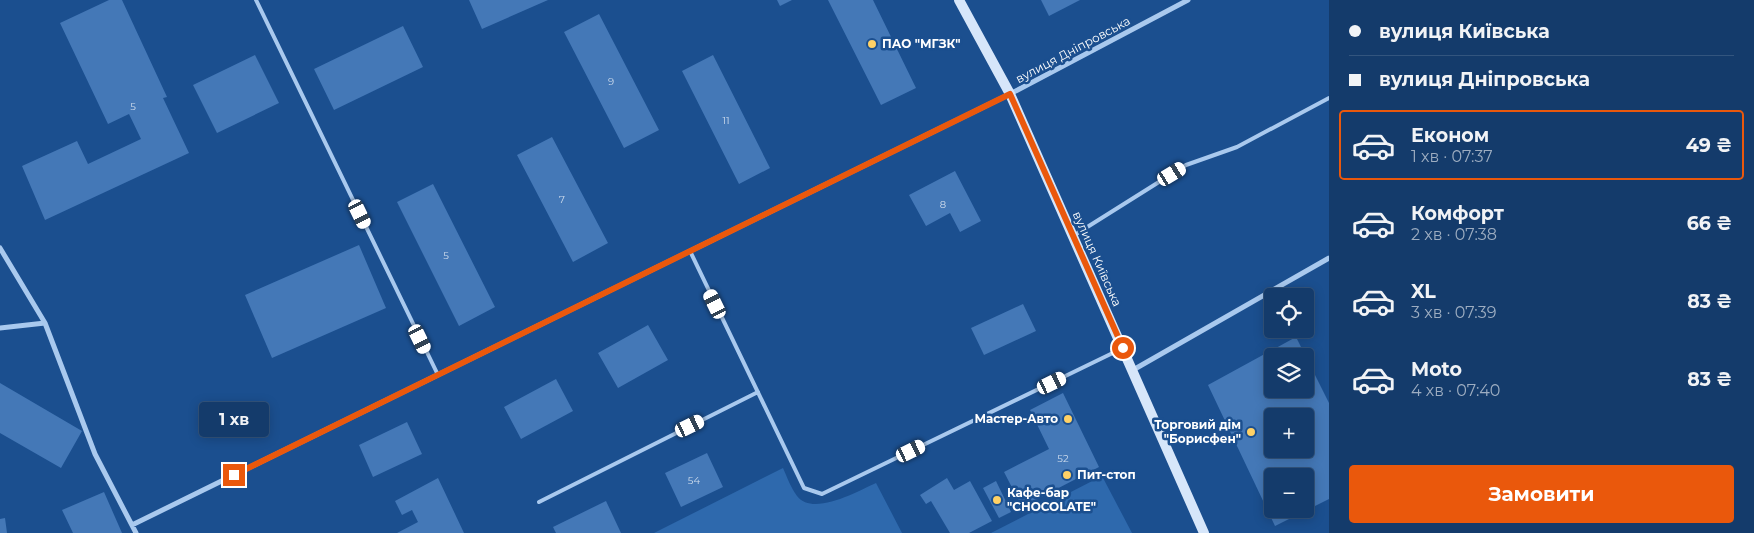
<!DOCTYPE html>
<html lang="uk">
<head>
<meta charset="utf-8">
<style>
  :root { --surface:#143b6b; --page:#1d4271; --text:#f1f3f6; --muted:#9dadc1; --line:#33557e; --accent:#ea580c }
  body { margin:0; font-family:Montserrat,sans-serif; background:var(--page); color:var(--text); height:100vh; display:flex; flex-direction:column; font-size:19px; white-space:nowrap }
  * { box-sizing:border-box; margin:0 }
  p { font-size:16px; color:var(--muted) }
  .icon { flex:none; width:28px; height:28px; fill:none; stroke:currentColor; stroke-width:2; stroke-linecap:round; stroke-linejoin:round }
  .map { position:relative; flex:1; overflow:hidden }
  .panel { display:flex; flex-direction:column; background:var(--surface); width:425px }
  .panel>* { flex:none }
  .top-card { display:grid; align-content:center; height:110px; padding:0 20px; background:var(--surface) }
  .buttons { position:absolute; left:1264px; top:288px; display:grid; gap:10px }
  .buttons a { display:grid; place-items:center; width:50px; height:50px; border-radius:5px; background:var(--surface); box-shadow:0 2px 12px #0003,0 0 0 1px var(--line); font-size:25px }
  .end { position:absolute; width:22px; height:22px; margin:-11px; border:6px solid #ea580c; background:#fff; box-shadow:0 0 0 2px #fff }
  .from { border-radius:50% }
  .bubble { position:absolute; height:35px; border-radius:5px; background:var(--surface); box-shadow:0 2px 12px #0003,0 0 0 1px var(--line); font-size:16px; font-weight:700; line-height:35px; text-align:center }
  .car { position:absolute; width:15px; height:30px; margin:-15px -8px; border-radius:6px; box-shadow:0 0 4px 1px #0007; background:linear-gradient(#fff 24%,#345 0 40%,#fff 0 76%,#345 0 86%,#fff 0) }
  .top-card b { display:flex; align-items:center; gap:18px; height:48px; font-size:19px }
  .top-card b+b { border-top:1px solid var(--line) }
  .top-card i { width:12px; height:12px; background:var(--text) }
  ul { padding:0; list-style:none }
  li { display:flex; align-items:center; gap:15px; height:70px; margin:0 10px 8px; padding:0 10px; border:2px solid transparent; border-radius:5px }
  li div { flex:1 }
  li b { display:block; font-size:19px }
  li em { font-style:normal; font-weight:700 }
  li.active { border-color:var(--accent) }
  li>.icon { width:45px; height:45px; stroke-width:1.5 }
  .cta { display:flex; gap:10px; margin-top:auto; padding:10px 20px }
  .cta a { flex:1; height:58px; border-radius:5px; background:var(--accent); color:#fff; font-size:20px; font-weight:700; line-height:58px; text-align:center }
  main { display:flex; flex:1; min-height:0 }
  .map>svg:first-child { display:block }
  .green { fill:#2e69ad }
  .building { fill:#4478b7; fill-rule:evenodd }
  .lines { fill:none; stroke-linecap:round; stroke-linejoin:round }
  .service { stroke:#a9c9ee; stroke-width:4 }
  .minor { stroke:#a9c9ee; stroke-width:5 }
  .secondary { stroke:#d6e6fa; stroke-width:10 }
  .route { stroke:#ea580c; stroke-width:6 }
  .poi-dot { fill:#ffd166; stroke:#1b4f8f; stroke-width:2 }
  .labels { text-anchor:middle; stroke-width:5; stroke-linejoin:round; paint-order:stroke }
  .number-label { font-size:10px; fill:#d0dded }
  .poi-label { font-size:12px; font-weight:bold; fill:#fff; stroke:#1b4f8f; text-anchor:start }
  .street-label { font-size:12px; fill:#fff; stroke:#1b4f8f }
</style>
</head>
<body>
<main>
<div class="map">
<svg width="1329" height="533" viewBox="0 0 1329 533">
  <rect width="100%" height="100%" fill="#1b4f8f"/>
  <!-- green -->
  <path class="green" d="M783,468C787,477 791,488 797,496C813,517 858,491 876,483L902,533H654Z
    M1102,476L1132,533H991Z"/>
  <!-- building -->
  <path class="building" d="M109,0H122L167,97L163,98L189,153L45,220L22,166L77,141L88,164L141,139L129,114L108,124L60,23Z
    M469,0H548L482,29Z
    M777,0H792L780,6Z
    M828,0H873L916,88L881,105Z
    M1041,0H1080L1049,16Z
    M599,14L659,130L624,148L564,32Z
    M403,26L423,67L334,110L314,69Z
    M255,55L279,103L217,133L193,85Z
    M713,55L770,168L739,184L682,71Z
    M552,137L608,243L573,262L517,155Z
    M955,171L981,221L960,232L950,213L926,226L909,195Z
    M433,184L495,307L459,326L397,202Z
    M359,245L386,308L272,358L245,295Z
    M1023,304L1036,331L984,355L971,328Z
    M648,325L668,360L618,388L598,353Z
    M1296,337L1329,403V499L1275,526L1208,385ZM1272,356H1305V389H1272ZM1272,416H1305V449H1272ZM1272,476H1305V509H1272Z
    M556,379L573,411L521,439L504,407Z
    M0,383L82,431L61,468L0,433Z
    M1063,393L1099,467L1022,507L1004,472L1049,449L1030,410Z
    M407,422L422,454L373,477L359,445Z
    M707,453L723,487L681,507L665,473Z
    M438,478L464,533H397L418,522L412,510L402,515L395,501Z
    M947,478L954,490L970,481L992,521L969,533H950L931,501L926,504L920,495Z
    M996,481L1011,512L999,518L983,488Z
    M104,492L122,533H73L62,510Z
    M606,501L621,533H556L553,527Z
    M5,518L7,533H0V519Z"/>
  <g class="lines">
    <!-- service -->
    <path class="service" d="M256,0L438,375
      M1073,236L1186,165L1237,147L1329,98
      M690,251L804,488L822,494L1121,349
      M539,502L758,392"/>
    <!-- minor -->
    <path class="minor" d="M0,248L45,323L95,454L136,533
      M0,328L45,323
      M1133,370L1329,258
      M132,525L1010,94L1188,0"/>
    <!-- secondary -->
    <path class="secondary" d="M959,0L1010,94L1204,533"/>
  </g>
  <g class="lines">
    <!-- route -->
    <path class="route" d="M234,475L1010,94L1123,348"/>
  </g>
  <!-- markers -->
  <g class="poi-dot">
    <circle cx="872" cy="44" r="5"/>
    <circle cx="1068" cy="419" r="5"/>
    <circle cx="1251" cy="432" r="5"/>
    <circle cx="1067" cy="475" r="5"/>
    <circle cx="997" cy="500" r="5"/>
  </g>
  <g class="labels">
    <!-- number labels -->
    <g class="number-label">
      <text x="611" y="85">9</text>
      <text x="133" y="110">5</text>
      <text x="726" y="124">11</text>
      <text x="562" y="203">7</text>
      <text x="943" y="208">8</text>
      <text x="446" y="259">5</text>
      <text x="1063" y="462">52</text>
      <text x="694" y="484">54</text>
    </g>
    <!-- poi labels -->
    <g class="poi-label">
      <text x="882" y="48">ПАО "МГЗК"</text>
      <text x="1058" y="423" text-anchor="end">Мастер-Авто</text>
      <text x="1241" y="429" text-anchor="end">Торговий дім<tspan x="1241" dy="14">"Борисфен"</tspan></text>
      <text x="1077" y="479">Пит-стоп</text>
      <text x="1007" y="497">Кафе-бар<tspan x="1007" dy="14">"CHOCOLATE"</tspan></text>
    </g>
    <!-- street labels -->
    <g class="street-label">
      <text transform="translate(1073 50) rotate(-28)" y="4">вулиця Дніпровська</text>
      <text transform="translate(1097 259) rotate(66)" y="4">вулиця Київська</text>
    </g>
  </g>
</svg>
<div class="buttons">
<a><svg class="icon" aria-label="locate" viewBox="0 0 24 24"><circle cx="12" cy="12" r="6"/><path d="M12 2v4M12 18v4M2 12h4M18 12h4"/></svg></a>
<a><svg class="icon" aria-label="layers" viewBox="0 0 24 24"><path d="M12 4l9 5-9 5-9-5zM3 14l9 5 9-5"/></svg></a>
<a>+</a>
<a>−</a>
</div>
<i class="end from" style="left:1123px;top:348px"></i>
<i class="end" style="left:234px;top:475px"></i>
<div class="bubble" style="left:199px;top:402px;width:70px">1 хв</div>
<i class="car" style="left:1172px;top:174px;rotate:59deg"></i>
<i class="car" style="left:360px;top:214px;rotate:154deg"></i>
<i class="car" style="left:715px;top:304px;rotate:334deg"></i>
<i class="car" style="left:420px;top:339px;rotate:154deg"></i>
<i class="car" style="left:1052px;top:383px;rotate:64deg"></i>
<i class="car" style="left:690px;top:426px;rotate:64deg"></i>
<i class="car" style="left:911px;top:451px;rotate:64deg"></i>
</div>
<section class="panel">
<div class="top-card">
<b><i class="from"></i>вулиця Київська</b>
<b><i></i>вулиця Дніпровська</b>
</div>
<ul>
<li class="active"><svg class="icon" aria-label="car" viewBox="0 0 24 24"><path d="M5 17H2v-5l4-1 3-4h7l3 4 3 1v5h-3M9 17h6M6 11h13"/><circle cx="7" cy="17" r="2"/><circle cx="17" cy="17" r="2"/></svg><div><b>Економ</b><p>1 хв · 07:37</p></div><em>49 ₴</em></li>
<li><svg class="icon" aria-label="car" viewBox="0 0 24 24"><path d="M5 17H2v-5l4-1 3-4h7l3 4 3 1v5h-3M9 17h6M6 11h13"/><circle cx="7" cy="17" r="2"/><circle cx="17" cy="17" r="2"/></svg><div><b>Комфорт</b><p>2 хв · 07:38</p></div><em>66 ₴</em></li>
<li><svg class="icon" aria-label="car" viewBox="0 0 24 24"><path d="M5 17H2v-5l4-1 3-4h7l3 4 3 1v5h-3M9 17h6M6 11h13"/><circle cx="7" cy="17" r="2"/><circle cx="17" cy="17" r="2"/></svg><div><b>XL</b><p>3 хв · 07:39</p></div><em>83 ₴</em></li>
<li><svg class="icon" aria-label="car" viewBox="0 0 24 24"><path d="M5 17H2v-5l4-1 3-4h7l3 4 3 1v5h-3M9 17h6M6 11h13"/><circle cx="7" cy="17" r="2"/><circle cx="17" cy="17" r="2"/></svg><div><b>Moto</b><p>4 хв · 07:40</p></div><em>83 ₴</em></li>
</ul>
<div class="cta"><a>Замовити</a></div>
</section>
</main>
</body>
</html>
